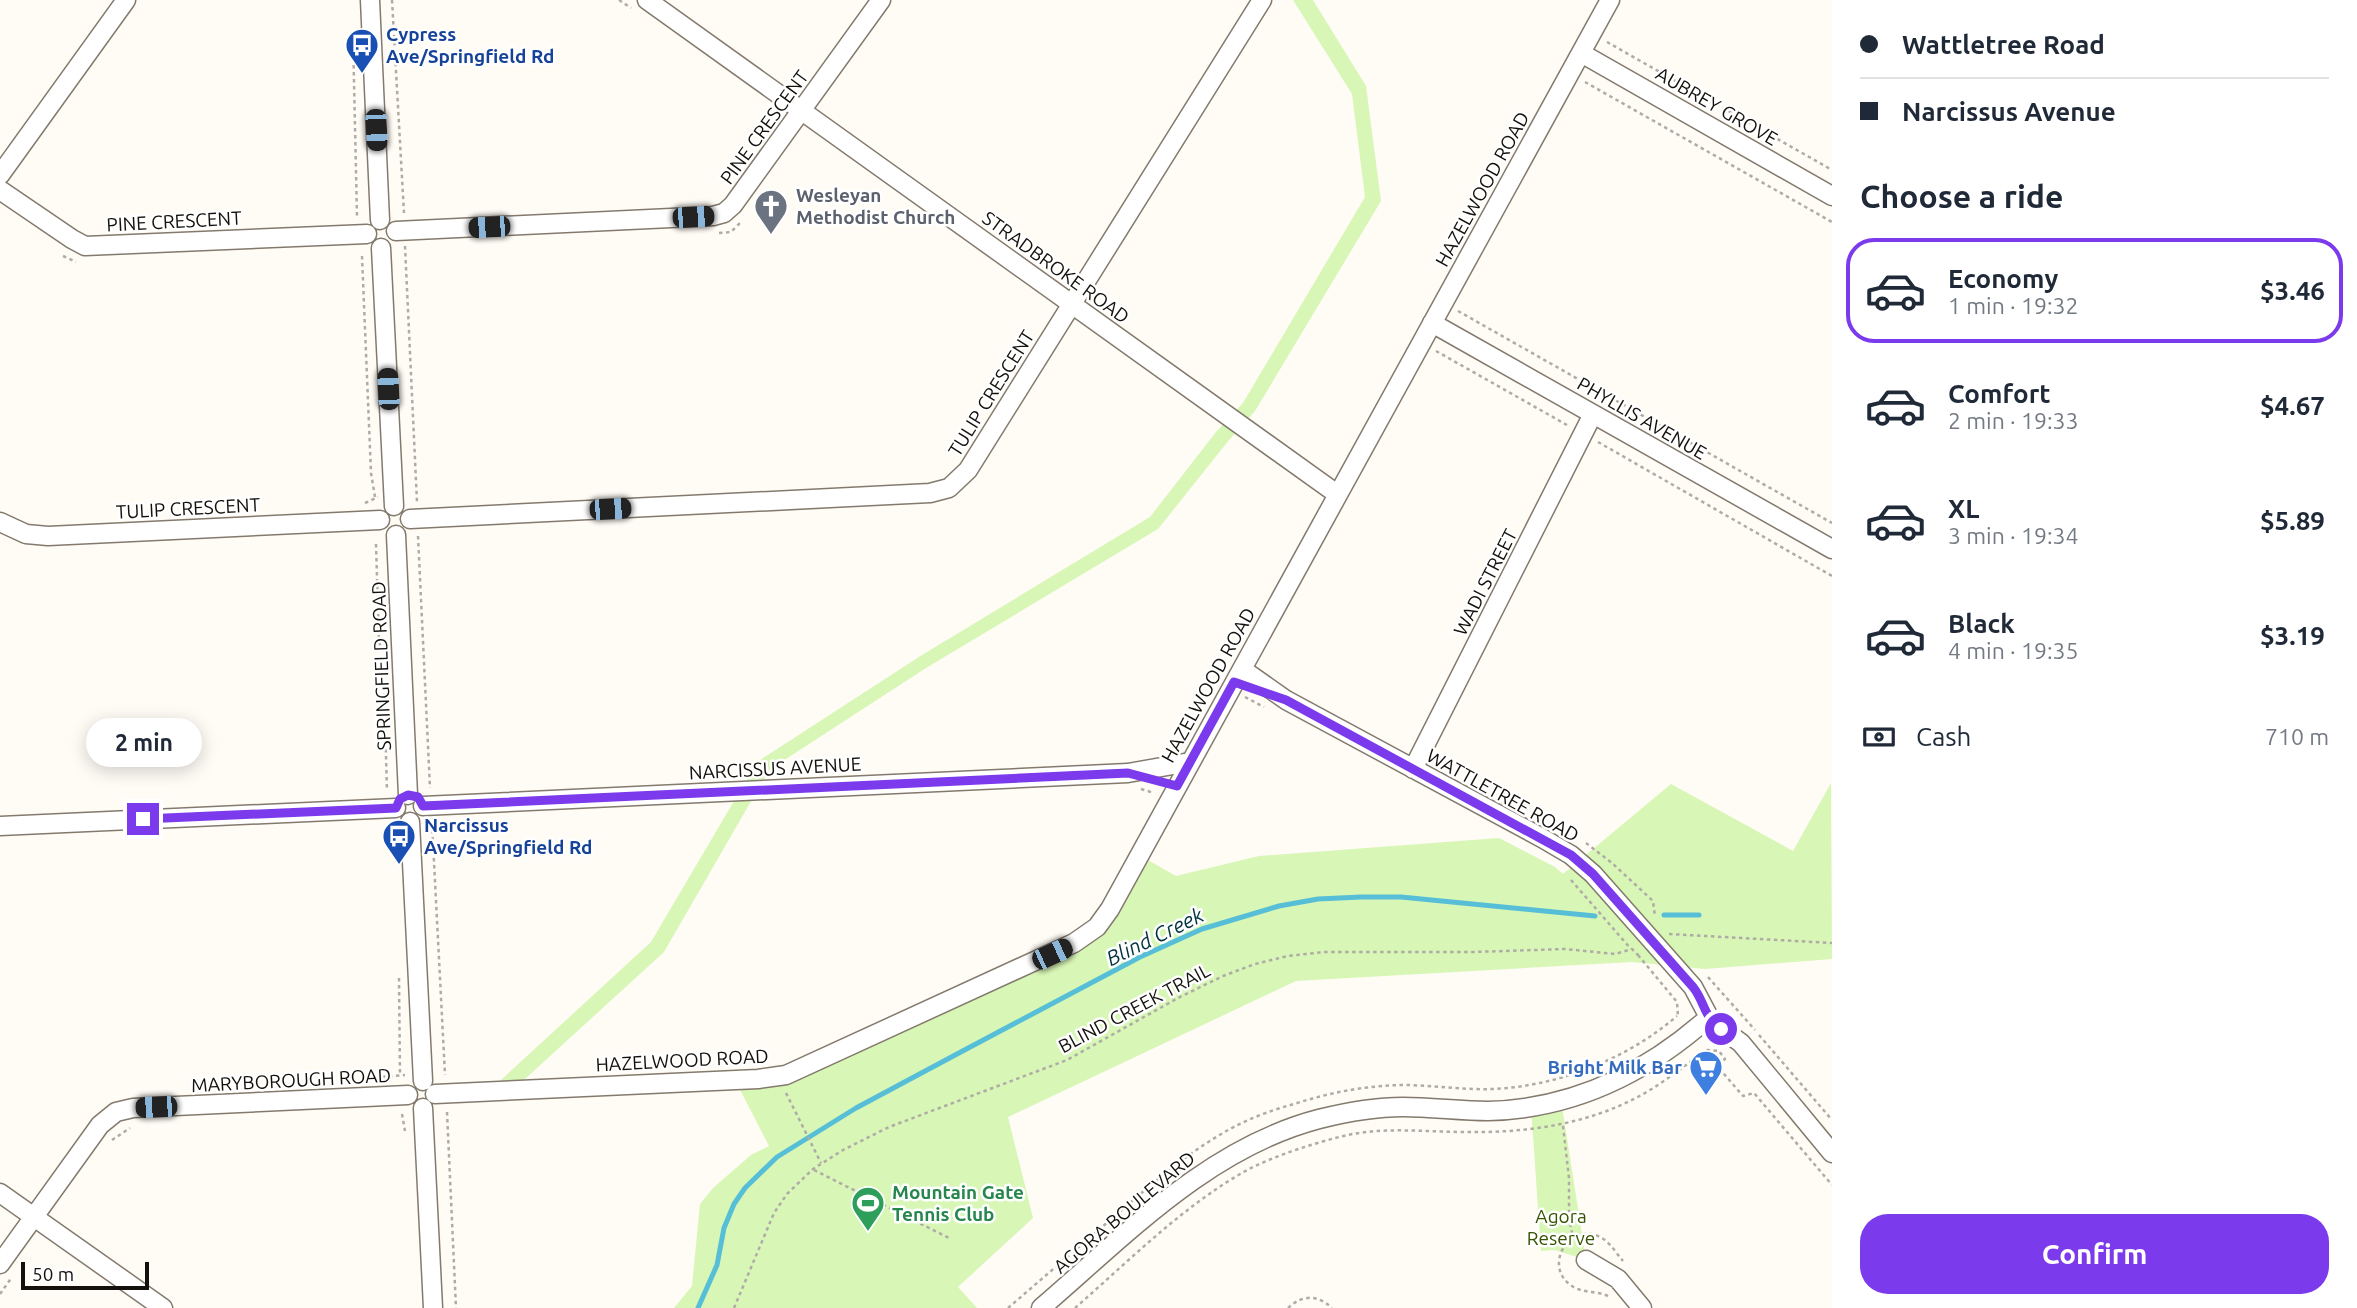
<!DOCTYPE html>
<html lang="en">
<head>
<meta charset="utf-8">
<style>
  :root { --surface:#fff; --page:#f6f6f7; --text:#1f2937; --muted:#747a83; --line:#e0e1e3; --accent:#7c3aed }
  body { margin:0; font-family:Ubuntu,sans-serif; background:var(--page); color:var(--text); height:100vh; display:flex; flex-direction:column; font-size:26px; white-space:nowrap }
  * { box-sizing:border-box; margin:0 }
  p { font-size:23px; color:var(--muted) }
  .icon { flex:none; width:38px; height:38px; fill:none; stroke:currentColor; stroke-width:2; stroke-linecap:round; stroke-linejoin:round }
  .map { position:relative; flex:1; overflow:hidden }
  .sheet { display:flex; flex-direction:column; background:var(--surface); width:525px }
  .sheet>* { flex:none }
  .guide { display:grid; align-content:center; height:154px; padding:0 28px; background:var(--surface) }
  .scale { position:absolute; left:21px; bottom:18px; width:128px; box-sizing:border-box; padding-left:7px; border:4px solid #14110c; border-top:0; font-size:19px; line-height:24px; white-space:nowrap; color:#14110c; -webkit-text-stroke:5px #fff; paint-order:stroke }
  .end { position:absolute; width:32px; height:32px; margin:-16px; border:9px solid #7c3aed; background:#fff; box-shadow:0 0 0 4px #fff }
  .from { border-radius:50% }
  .bubble { position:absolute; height:49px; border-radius:24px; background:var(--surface); box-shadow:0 4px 18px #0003; font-size:23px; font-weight:700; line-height:49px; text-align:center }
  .car { position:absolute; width:21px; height:42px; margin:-21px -10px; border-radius:9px; box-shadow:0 0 5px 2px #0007; background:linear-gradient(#222 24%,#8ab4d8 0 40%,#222 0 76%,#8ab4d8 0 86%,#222 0) }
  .guide b { display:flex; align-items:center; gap:24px; height:66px; font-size:26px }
  .guide b+b { border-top:2px solid var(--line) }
  .guide i { width:18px; height:18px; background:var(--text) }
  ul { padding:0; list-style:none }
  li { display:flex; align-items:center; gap:21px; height:105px; margin:0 14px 10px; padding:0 14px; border:4px solid transparent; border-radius:28px }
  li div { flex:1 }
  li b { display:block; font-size:26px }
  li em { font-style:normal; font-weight:700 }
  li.selected { border-color:var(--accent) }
  li>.icon { width:63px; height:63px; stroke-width:1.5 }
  h2 { padding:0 28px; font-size:32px; line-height:84px }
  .pay { display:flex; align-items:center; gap:18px; height:77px; padding:0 28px; font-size:26px }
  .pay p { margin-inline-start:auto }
  .primary-button { display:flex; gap:14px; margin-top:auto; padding:14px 28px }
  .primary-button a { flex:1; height:80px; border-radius:28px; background:var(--accent); color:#fff; font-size:28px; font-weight:700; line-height:80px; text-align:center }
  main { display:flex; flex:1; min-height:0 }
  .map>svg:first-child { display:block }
  .green { fill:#d8f6b6 }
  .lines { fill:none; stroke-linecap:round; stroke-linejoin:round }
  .stream { stroke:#57bed8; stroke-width:5 }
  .street-casing { stroke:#837a6d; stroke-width:21 }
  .path { stroke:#afaca6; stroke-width:2.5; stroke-dasharray:3.5 3.5; stroke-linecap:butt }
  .street { stroke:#fff; stroke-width:18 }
  .route { stroke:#7c3aed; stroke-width:9 }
  .labels { text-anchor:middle; stroke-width:5; stroke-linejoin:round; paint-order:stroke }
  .transit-label { font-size:19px; font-weight:bold; fill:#164399; stroke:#fff; text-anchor:start }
  .street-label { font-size:19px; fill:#14110c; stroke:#fff }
  .worship-label { font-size:19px; font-weight:bold; fill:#5b616d; stroke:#fff; text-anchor:start }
  .shop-label { font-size:19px; font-weight:bold; fill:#366cbe; stroke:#fff; text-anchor:end }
  .leisure-label { font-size:19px; font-weight:bold; fill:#27864d; stroke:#fff; text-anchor:start }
  .park-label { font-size:19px; fill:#375302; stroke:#fff }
  .water-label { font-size:21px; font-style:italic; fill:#01333e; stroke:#fff }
</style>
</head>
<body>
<main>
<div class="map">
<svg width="1832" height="1308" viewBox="0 0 1832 1308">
  <rect width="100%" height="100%" fill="#fffbf5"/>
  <!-- green -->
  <path class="green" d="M1293,0H1313L1366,86L1381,201L1255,411L1229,440L1158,529L926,668L769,770L664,952L514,1089L489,1091L651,942L757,762L922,655L1150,517L1216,432L1243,403L1365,197L1352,94Z
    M1831,783L1832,959L1705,969L1632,962L1296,981L1008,1117L1033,1218L958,1287L977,1308H674L692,1286L700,1204L713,1188L751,1155L769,1146L735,1080L758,1079L1074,943L1139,855L1176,876L1259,856L1499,838L1555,867L1563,874L1671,784L1793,851Z
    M1561,1100L1586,1260L1555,1250L1541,1251L1531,1107Z"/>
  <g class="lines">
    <!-- stream -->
    <path class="stream" d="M1664,915H1699
      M698,1308L717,1265L724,1228L734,1204L745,1188L777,1157L856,1108L957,1054L1140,957L1202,929L1279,906L1318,899L1361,897H1401L1595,916"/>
    <defs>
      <path id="street" d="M370,0L380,220
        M647,0L1337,494
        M1581,53L1832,196
        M0,175L126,0
        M0,190L72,239L85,246L367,234
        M396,231L713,216L724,213L733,205L881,0
        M381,248L394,506
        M1432,323L1832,549
        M410,519L930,493L949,488L968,470L1262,0
        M0,522L26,534L48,536L380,520
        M396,535L408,795
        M1242,669L1286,700L1542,838L1571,855L1593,874L1693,987L1711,1021L1741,1043L1832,1153
        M1413,769L1593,414
        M423,806L1128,773L1190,762
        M410,822L423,1081
        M0,826L396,808
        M435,1094L758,1079L786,1075L1074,943L1097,927L1110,909L1610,0
        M423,1108L433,1308
        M0,1193L163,1308
        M1586,1260L1618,1279L1642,1308
        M0,1264L100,1125L116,1112L133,1108L408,1095
        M1041,1308C1126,1235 1208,1148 1319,1119C1347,1112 1375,1107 1403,1107C1432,1107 1460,1111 1488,1111C1573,1109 1646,1073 1708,1018"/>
    </defs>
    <!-- street casing -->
    <use href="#street" class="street-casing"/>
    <!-- path -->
    <path class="path" d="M392,0L404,213
      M619,0L631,8
      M353,37L357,216
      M1607,42L1832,170
      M1585,82L1832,222
      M719,233L731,232L740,223
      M405,246L417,502
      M63,256L76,262
      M362,256L371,473L375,497
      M1458,311L1832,523
      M1436,351L1567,425
      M1598,442L1832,576
      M365,503L378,497
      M418,536L430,788
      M376,544L379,642L383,652
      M384,686L387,791
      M1245,697L1264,707
      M1141,789L1154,793
      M432,823L445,1075
      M386,826L391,832L392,846
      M1586,843L1612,863L1653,901L1655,917
      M1571,880L1631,949
      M1669,934L1832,943
      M1638,955L1677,1002L1678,1017
      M1708,977L1755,1030
      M399,978L400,1076
      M1759,1035L1832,1120
      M368,1078L405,1075
      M786,1093L821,1163
      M447,1112L456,1308
      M402,1114L405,1131
      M1563,1126L1569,1178V1219L1573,1237
      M112,1140L130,1128
      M814,1170L949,1238
      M0,1294L12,1277
      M1608,1296C1597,1291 1582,1293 1572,1286C1542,1267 1569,1221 1600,1237C1610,1242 1616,1253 1623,1261
      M734,1308L774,1213L787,1194L813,1169L843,1150L889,1127L1067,1060L1178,998L1223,976L1255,964L1288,956L1324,952H1473L1565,949L1615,954L1632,949L1638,955L1641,953
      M1008,1308C1044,1277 1080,1246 1116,1215C1152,1184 1188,1152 1230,1129C1250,1118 1272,1110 1294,1104C1331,1092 1369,1085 1408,1085C1437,1086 1465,1090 1493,1089C1559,1086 1627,1059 1677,1016
      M1075,1308C1130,1260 1185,1204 1249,1169C1277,1155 1309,1145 1339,1137C1381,1126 1423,1132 1466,1132C1528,1133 1591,1124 1645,1093C1667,1080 1686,1065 1706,1050L1719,1051L1725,1059L1718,1067L1743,1096L1754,1093L1832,1185
      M1288,1308C1303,1294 1318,1295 1332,1308"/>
    <!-- street -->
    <use href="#street" class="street"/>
  </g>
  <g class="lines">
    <!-- route -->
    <path class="route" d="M143,819L396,808L400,799L408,795L418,797L423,806L1128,773L1177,786L1234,682L1286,700L1571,855L1593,874L1693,987C1705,1002 1703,1016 1721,1029"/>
  </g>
  <!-- icons -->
  <defs>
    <symbol id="bus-pin" viewBox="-11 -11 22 30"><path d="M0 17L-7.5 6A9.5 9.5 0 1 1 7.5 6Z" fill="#1a4fb4" stroke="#fff"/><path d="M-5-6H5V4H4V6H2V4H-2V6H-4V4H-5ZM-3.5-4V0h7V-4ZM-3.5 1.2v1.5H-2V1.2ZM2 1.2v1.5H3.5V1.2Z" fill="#fff"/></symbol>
    <symbol id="church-pin" viewBox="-11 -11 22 30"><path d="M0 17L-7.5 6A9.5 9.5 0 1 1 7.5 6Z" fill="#6b7280" stroke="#fff"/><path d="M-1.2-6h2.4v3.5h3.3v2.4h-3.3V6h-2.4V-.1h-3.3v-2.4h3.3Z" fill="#fff"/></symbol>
    <symbol id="supermarket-pin" viewBox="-11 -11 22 30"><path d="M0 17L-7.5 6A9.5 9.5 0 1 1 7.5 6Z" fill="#3f7fe0" stroke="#fff"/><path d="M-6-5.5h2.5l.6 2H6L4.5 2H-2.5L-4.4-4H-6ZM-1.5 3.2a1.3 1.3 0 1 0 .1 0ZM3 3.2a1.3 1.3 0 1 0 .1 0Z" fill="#fff"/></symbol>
    <symbol id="stadium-pin" viewBox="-11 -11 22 30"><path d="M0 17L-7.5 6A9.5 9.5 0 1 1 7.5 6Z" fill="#2e9e5b" stroke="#fff"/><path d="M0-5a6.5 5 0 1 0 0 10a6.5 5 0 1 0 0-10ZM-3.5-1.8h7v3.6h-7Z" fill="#fff"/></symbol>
  </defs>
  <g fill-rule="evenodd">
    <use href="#bus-pin" x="343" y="26" width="38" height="52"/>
    <use href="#church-pin" x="752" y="187" width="38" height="52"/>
    <use href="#bus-pin" x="380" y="817" width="38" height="52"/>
    <use href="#supermarket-pin" x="1687" y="1048" width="38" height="52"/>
    <use href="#stadium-pin" x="849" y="1184" width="38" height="52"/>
  </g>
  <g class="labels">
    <!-- transit labels -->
    <g class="transit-label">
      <text x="386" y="41">Cypress<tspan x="386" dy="22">Ave/Springfield Rd</tspan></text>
      <text x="424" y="832">Narcissus<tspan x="424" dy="22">Ave/Springfield Rd</tspan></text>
    </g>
    <!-- street labels -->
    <g class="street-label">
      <text transform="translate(1717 106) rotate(30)" y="7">AUBREY GROVE</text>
      <text transform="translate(764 127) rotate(-54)" y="7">PINE CRESCENT</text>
      <text transform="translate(1482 189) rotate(-61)" y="7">HAZELWOOD ROAD</text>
      <text transform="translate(174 221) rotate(-3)" y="7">PINE CRESCENT</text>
      <text transform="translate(1056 267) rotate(36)" y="7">STRADBROKE ROAD</text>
      <text transform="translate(991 393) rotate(-58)" y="7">TULIP CRESCENT</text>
      <text transform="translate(1642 418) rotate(30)" y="7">PHYLLIS AVENUE</text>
      <text transform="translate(188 508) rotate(-3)" y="7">TULIP CRESCENT</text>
      <text transform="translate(1485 582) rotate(-63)" y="7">WADI STREET</text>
      <text transform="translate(381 666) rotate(-92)" y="7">SPRINGFIELD ROAD</text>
      <text transform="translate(1208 685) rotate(-61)" y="7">HAZELWOOD ROAD</text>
      <text transform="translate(775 768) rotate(-3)" y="7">NARCISSUS AVENUE</text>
      <text transform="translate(1503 795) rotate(29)" y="7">WATTLETREE ROAD</text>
      <text transform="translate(1134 1008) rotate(-28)" y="7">BLIND CREEK TRAIL</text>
      <text transform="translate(682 1060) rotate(-3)" y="7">HAZELWOOD ROAD</text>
      <text transform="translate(291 1080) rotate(-3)" y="7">MARYBOROUGH ROAD</text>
      <text transform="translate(1124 1212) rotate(-40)" y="7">AGORA BOULEVARD</text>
    </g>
    <!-- worship labels -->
    <g class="worship-label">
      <text x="796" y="202">Wesleyan<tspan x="796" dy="22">Methodist Church</tspan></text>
    </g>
    <!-- shop labels -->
    <g class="shop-label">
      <text x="1682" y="1074">Bright Milk Bar</text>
    </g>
    <!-- leisure labels -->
    <g class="leisure-label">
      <text x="892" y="1199">Mountain Gate<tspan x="892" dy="22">Tennis Club</tspan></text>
    </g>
    <!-- park labels -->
    <g class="park-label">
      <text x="1561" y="1223">Agora<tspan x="1561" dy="22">Reserve</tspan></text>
    </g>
    <!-- water labels -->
    <g class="water-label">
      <text transform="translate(1155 937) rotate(-26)" y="7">Blind Creek</text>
    </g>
  </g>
</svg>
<div class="scale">50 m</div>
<i class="end from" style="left:1721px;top:1029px"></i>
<i class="end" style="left:143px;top:819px"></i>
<div class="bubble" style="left:86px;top:718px;width:116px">2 min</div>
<i class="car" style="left:376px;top:130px;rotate:177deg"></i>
<i class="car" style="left:693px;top:217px;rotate:87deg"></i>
<i class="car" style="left:489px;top:227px;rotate:267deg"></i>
<i class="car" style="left:388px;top:389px;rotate:357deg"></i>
<i class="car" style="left:610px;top:509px;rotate:87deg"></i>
<i class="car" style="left:1052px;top:954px;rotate:65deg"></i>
<i class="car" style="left:156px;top:1107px;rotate:268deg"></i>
</div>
<section class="sheet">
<div class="guide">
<b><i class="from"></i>Wattletree Road</b>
<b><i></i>Narcissus Avenue</b>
</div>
<h2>Choose a ride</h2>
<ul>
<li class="selected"><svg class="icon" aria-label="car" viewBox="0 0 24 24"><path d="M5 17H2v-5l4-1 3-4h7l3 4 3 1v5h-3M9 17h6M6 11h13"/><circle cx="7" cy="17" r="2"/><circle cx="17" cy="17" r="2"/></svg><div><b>Economy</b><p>1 min · 19:32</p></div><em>$3.46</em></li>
<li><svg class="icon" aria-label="car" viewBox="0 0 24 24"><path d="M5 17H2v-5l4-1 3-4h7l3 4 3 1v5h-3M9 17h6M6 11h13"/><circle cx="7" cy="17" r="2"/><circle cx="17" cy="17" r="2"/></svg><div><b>Comfort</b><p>2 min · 19:33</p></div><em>$4.67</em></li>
<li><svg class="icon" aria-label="car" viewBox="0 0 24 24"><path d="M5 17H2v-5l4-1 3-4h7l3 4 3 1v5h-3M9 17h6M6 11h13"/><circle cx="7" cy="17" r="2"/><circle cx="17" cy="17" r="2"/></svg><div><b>XL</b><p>3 min · 19:34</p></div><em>$5.89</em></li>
<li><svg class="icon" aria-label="car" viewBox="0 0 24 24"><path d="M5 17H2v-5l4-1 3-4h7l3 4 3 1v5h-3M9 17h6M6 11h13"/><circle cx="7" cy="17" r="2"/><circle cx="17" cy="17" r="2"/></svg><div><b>Black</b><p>4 min · 19:35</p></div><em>$3.19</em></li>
</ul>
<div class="pay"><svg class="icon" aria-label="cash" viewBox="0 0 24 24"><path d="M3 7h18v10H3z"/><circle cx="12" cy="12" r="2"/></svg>Cash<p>710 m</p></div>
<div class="primary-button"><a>Confirm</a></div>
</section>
</main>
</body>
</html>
